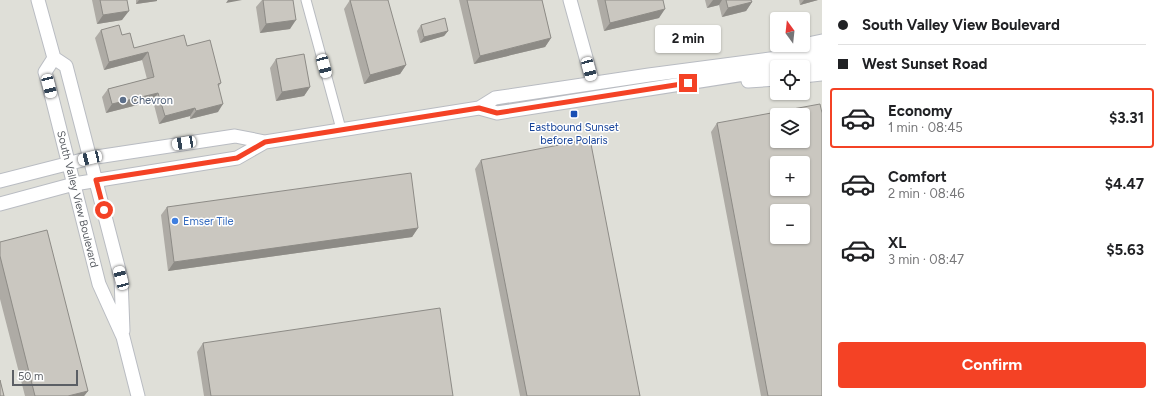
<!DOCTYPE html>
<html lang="en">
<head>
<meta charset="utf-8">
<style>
  :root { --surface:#fff; --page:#f6f6f6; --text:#202124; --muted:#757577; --line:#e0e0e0; --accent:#f44225 }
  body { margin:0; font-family:Figtree,sans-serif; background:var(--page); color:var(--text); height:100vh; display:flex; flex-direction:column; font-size:15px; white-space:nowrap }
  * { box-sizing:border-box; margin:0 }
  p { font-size:13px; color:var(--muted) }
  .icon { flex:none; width:22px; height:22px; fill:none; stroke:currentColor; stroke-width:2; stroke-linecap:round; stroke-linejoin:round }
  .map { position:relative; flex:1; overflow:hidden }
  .drawer { display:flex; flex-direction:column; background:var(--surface); width:340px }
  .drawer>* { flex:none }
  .hud { display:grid; align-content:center; height:88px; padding:0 16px; background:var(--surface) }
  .needle { width:26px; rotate:345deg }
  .fabs { position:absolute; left:770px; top:12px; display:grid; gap:8px }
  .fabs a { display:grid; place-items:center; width:40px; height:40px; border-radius:4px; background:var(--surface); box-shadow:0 1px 3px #0004; font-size:20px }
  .scale { position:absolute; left:12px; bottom:10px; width:66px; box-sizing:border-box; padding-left:4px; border:2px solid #5b5f65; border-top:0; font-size:11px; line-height:14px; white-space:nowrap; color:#5b5f65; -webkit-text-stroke:3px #fff; paint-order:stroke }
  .end { position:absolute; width:18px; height:18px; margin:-9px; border:5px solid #f44225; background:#fff; box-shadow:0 0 0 2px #fff }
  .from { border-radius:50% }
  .bubble { position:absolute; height:28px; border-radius:4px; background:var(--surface); box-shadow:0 1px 3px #0004; font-size:13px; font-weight:700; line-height:28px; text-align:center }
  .car { position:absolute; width:12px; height:24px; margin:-12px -6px; border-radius:5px; box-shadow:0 0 3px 1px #0007; background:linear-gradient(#fff 24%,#345 0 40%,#fff 0 76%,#345 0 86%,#fff 0) }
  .hud b { display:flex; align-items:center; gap:14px; height:38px; font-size:15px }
  .hud b+b { border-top:1px solid var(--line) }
  .hud i { width:10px; height:10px; background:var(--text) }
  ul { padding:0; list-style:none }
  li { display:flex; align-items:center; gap:12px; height:60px; margin:0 8px 6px; padding:0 8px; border:2px solid transparent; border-radius:4px }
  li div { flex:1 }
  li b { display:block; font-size:15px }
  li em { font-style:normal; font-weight:700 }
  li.selected { border-color:var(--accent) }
  li>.icon { width:36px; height:36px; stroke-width:1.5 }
  .cta { display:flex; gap:8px; margin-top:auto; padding:8px 16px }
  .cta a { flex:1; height:46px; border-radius:4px; background:var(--accent); color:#fff; font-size:16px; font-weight:700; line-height:46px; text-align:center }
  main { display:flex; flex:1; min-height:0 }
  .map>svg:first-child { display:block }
  .industrial { fill:#dfdfd8; fill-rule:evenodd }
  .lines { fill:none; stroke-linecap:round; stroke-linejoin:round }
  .street-casing { stroke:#b8bbc0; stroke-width:11 }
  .secondary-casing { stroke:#b9bcc2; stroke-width:15 }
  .street { stroke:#fff; stroke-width:9 }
  .secondary { stroke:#fff; stroke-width:13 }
  .wall { fill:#aeaba5 }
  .shaded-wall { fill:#8d8b86 }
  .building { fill:#cac7c0; stroke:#8d8b86; fill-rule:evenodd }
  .route { stroke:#f44225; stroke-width:5 }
  .service-dot { fill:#5c6f8a; stroke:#fff; stroke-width:1.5 }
  .transit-dot { fill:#1a4fb4; stroke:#fff; stroke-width:1.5 }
  .shop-dot { fill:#3f7fe0; stroke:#fff; stroke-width:1.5 }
  .labels { text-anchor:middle; stroke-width:3; stroke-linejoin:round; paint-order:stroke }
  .service-label { font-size:11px; fill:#4e5e75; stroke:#fff; text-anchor:start }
  .transit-label { font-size:11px; fill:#164399; stroke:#fff }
  .street-label { font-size:11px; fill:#5b5f65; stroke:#fff }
  .shop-label { font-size:11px; fill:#366cbe; stroke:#fff; text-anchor:start }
</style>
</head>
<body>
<main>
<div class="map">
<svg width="822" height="396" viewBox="0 0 822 396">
  <rect width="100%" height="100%" fill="#efede3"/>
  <!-- industrial -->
  <path class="industrial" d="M0,0H822V396H0ZM777,19H803V45H777ZM777,67H803V93H777ZM777,115H803V141H777ZM777,163H803V189H777ZM777,211H803V237H777Z"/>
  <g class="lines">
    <defs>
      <path id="street" d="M306,0L341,129"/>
      <path id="secondary" d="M38,0L54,58L66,66L121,278L123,331
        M570,0L593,83
        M803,45L822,41
        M54,58L45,72L49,86L99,284L123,337L138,396
        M789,67L822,62
        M803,76L822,74
        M748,81L777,79
        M479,108L497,113L777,69
        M0,181L90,158L235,136L265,142
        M0,204L74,184L237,158L265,142L479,108L495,98L649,75L822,52"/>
    </defs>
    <!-- street casing -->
    <use href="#street" class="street-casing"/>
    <!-- secondary casing -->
    <use href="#secondary" class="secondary-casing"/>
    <!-- street -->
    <use href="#street" class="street"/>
    <!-- secondary -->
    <use href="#secondary" class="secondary"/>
  </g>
  <!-- wall -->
  <path class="wall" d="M92,0H127L122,20L97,24Z
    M136,0H157V1L136,4Z
    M262,0H293L290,29L260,33L256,7Z
    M350,0L406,65L400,74L364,84L344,9Z
    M459,0H542L551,38L545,47L474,64Z
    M597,0H663L659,18L604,31Z
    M705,0H751L752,2L746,11L722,17L719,5L707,8Z
    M799,0H818L800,5Z
    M421,25L448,31L444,36L420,43L417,31Z
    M101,30L122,35L134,48L187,46L221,83L219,86L218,112L190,119V116L159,124L153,101L106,113L102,97L108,89L147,79L142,60L104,70L95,38Z
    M276,59L310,87L304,96L276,101L270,68Z
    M717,123L822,396H761L711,132Z
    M481,160L640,396H520L475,169Z
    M167,207L418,228L412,237L168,271L161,215Z
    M0,242L88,391L84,396H25L0,299Z
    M203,343L453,396H204L197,352Z"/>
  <!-- shaded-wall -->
  <path class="shaded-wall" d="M139,0H157V1L136,4Z
    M228,0H242L226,3Z
    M713,0H722L719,5L707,8Z
    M804,0H818L800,5Z
    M752,2L746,11L722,17L728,8Z
    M665,9L659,18L604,31L610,23Z
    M129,11L122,20L97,24L103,15Z
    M296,20L290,29L260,33L266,24Z
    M448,31L444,36L420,43L424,37Z
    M551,38L545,47L474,64L480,56Z
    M148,52L142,60L104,70L109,62Z
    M406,65L400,74L364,84L370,75Z
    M310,87L304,96L276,101L282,92Z
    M158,93L153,101L106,113L112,104Z
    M223,104L218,112L190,119L196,111Z
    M195,108L190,116L159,124L165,116Z
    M418,228L412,237L168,271L174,262Z
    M88,391L84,396H68Z"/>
  <!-- building -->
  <path class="building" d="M100,0H127L129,11L103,15Z
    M263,0H293L296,20L266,24Z
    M350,0H388L406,65L370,75Z
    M467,0H542L551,38L480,56Z
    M605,0H663L665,9L610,23Z
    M726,0H751L752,2L728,8Z
    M445,18L448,31L424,37L421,25Z
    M119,25L122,35L130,33L134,48L184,35L187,46L210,40L221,83L218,84L223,104L196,111L195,108L165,116L158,93L112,104L108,89L154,77L148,52L109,62L101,30Z
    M304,54L310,87L282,92L276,59Z
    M820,104L822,113V396H768L717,123ZM777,115H803V141H777ZM777,163H803V189H777ZM777,211H803V237H777Z
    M590,139L640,396H527L481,160Z
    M411,173L418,228L174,262L167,207Z
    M47,230L88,391L68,396H35L0,256V242Z
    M440,308L453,396H211L203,343Z
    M0,380L4,396H0Z"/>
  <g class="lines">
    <!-- route -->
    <path class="route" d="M104,210L96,180L237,158L265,142L479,108L497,113L688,83"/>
  </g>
  <!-- markers -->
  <circle class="service-dot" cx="123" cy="100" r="4"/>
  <rect class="transit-dot" x="570" y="110" width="8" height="8" rx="2"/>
  <circle class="shop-dot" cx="175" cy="221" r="4"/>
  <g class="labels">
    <!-- service labels -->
    <g class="service-label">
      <text x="131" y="104">Chevron</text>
    </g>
    <!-- transit labels -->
    <g class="transit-label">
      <text x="574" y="131">Eastbound Sunset<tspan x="574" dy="13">before Polaris</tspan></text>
    </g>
    <!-- street labels -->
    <g class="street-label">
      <text transform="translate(78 199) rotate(76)" y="4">South Valley View Boulevard</text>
    </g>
    <!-- shop labels -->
    <g class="shop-label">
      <text x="183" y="225">Emser Tile</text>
    </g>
  </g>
</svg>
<div class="fabs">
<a><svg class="needle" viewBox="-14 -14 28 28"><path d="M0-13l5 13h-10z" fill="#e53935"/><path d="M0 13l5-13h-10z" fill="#757577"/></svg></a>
<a><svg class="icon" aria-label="locate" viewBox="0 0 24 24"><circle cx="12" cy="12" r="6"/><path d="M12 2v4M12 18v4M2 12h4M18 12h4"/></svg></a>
<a><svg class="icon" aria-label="layers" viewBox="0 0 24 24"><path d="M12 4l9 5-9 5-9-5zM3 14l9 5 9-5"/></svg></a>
<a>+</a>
<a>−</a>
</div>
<div class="scale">50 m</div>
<i class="end from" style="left:104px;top:210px"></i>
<i class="end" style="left:688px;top:83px"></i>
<div class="bubble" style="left:655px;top:25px;width:66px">2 min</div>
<i class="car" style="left:324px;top:66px;rotate:165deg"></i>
<i class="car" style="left:589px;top:69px;rotate:165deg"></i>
<i class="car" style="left:49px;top:86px;rotate:166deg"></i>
<i class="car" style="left:184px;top:143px;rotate:261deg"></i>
<i class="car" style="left:90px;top:158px;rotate:257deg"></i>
<i class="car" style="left:121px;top:278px;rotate:345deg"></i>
</div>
<section class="drawer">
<div class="hud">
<b><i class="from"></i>South Valley View Boulevard</b>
<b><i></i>West Sunset Road</b>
</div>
<ul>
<li class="selected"><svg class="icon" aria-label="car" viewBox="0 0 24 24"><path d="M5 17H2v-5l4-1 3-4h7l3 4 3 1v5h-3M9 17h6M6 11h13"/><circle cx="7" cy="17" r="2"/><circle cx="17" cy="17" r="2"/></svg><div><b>Economy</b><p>1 min · 08:45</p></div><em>$3.31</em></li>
<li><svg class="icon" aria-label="car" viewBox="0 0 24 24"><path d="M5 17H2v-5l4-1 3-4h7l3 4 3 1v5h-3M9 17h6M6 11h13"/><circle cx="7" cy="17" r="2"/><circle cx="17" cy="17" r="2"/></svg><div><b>Comfort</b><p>2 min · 08:46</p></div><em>$4.47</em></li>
<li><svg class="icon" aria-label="car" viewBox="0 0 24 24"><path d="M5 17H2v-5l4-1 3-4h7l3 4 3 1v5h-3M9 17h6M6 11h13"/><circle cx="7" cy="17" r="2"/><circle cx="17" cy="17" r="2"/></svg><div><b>XL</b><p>3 min · 08:47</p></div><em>$5.63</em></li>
</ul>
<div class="cta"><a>Confirm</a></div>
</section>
</main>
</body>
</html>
